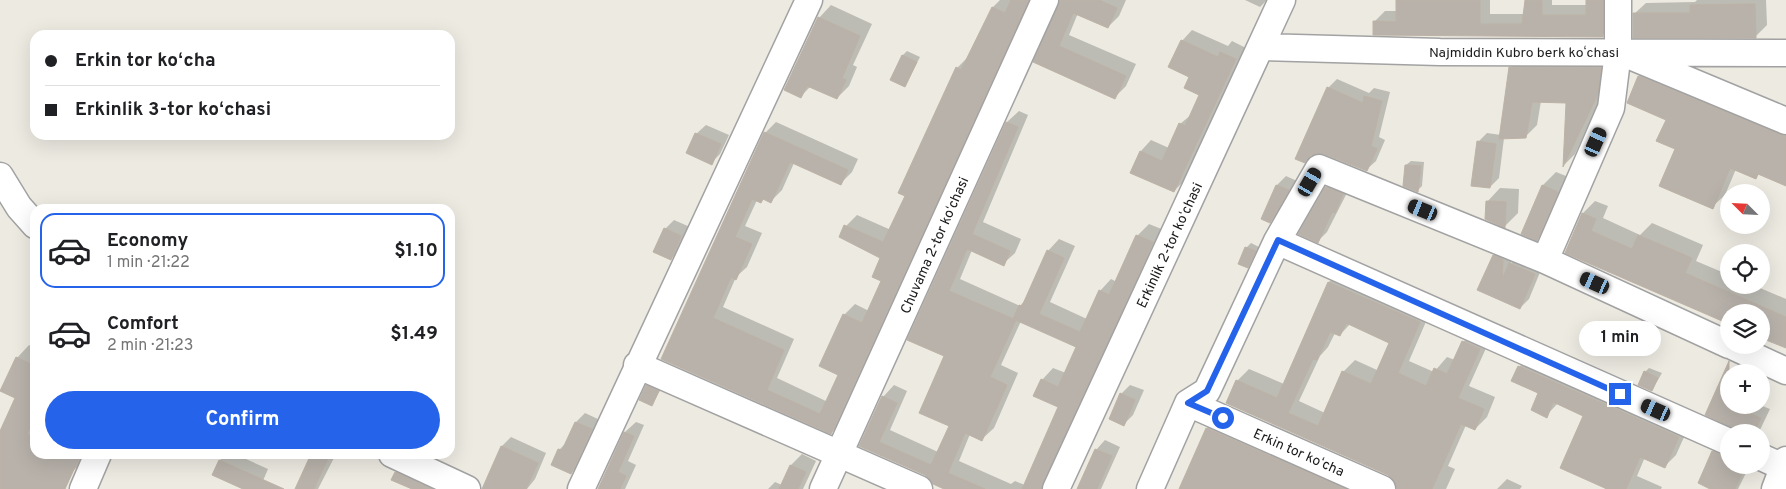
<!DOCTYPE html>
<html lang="en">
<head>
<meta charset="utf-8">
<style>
  :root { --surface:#fff; --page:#f2f2f2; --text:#202124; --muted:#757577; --line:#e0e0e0; --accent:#2563eb }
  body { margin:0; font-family:Overpass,sans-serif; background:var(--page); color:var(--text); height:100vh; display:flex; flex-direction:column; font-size:19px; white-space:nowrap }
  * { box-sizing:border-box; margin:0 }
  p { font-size:16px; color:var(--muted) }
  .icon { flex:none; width:28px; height:28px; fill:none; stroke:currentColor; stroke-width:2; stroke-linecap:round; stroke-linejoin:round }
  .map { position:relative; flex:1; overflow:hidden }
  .details { position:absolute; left:30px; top:204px; width:425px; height:255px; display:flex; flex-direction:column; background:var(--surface); border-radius:15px; box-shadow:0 5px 20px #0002 }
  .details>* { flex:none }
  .top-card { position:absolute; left:30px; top:30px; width:425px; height:110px; border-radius:15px; box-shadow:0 5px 20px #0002; display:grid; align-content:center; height:110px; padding:0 15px; background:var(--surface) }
  .needle { width:32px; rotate:294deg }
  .buttons { position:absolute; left:1720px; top:184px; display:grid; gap:10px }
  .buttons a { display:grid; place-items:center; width:50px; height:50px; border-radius:50%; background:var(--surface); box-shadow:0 5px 20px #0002; font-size:25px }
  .end { position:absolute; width:22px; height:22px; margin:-11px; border:6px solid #2563eb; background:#fff; box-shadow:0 0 0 2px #fff }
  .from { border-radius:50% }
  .bubble { position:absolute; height:35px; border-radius:18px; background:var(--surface); box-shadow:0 5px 20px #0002; font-size:16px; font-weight:700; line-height:35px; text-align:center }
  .car { position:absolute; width:15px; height:30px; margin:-15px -8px; border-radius:6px; box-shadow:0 0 4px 1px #0007; background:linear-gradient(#222 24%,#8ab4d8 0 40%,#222 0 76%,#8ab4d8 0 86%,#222 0) }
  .top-card b { display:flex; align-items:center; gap:18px; height:48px; font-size:19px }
  .top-card b+b { border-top:1px solid var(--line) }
  .top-card i { width:12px; height:12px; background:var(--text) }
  ul { padding:9px 0 0; list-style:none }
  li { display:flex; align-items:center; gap:15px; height:75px; margin:0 10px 8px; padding:0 5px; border:2px solid transparent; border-radius:15px }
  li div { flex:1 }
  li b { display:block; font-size:19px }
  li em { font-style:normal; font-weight:700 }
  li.current { border-color:var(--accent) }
  li>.icon { width:45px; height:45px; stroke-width:1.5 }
  .button { display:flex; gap:10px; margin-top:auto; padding:10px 15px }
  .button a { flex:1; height:58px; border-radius:30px; background:var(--accent); color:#fff; font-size:20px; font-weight:700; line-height:58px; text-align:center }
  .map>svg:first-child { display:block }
  .shadow { fill:#0003; fill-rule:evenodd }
  .building { fill:#b8b2ab; stroke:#bdb2a5; fill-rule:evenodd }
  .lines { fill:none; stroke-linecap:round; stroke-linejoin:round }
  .minor-casing { stroke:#a2a2a2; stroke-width:29 }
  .minor { stroke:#fff; stroke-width:26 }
  .route { stroke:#2563eb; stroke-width:6 }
  .labels { text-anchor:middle; stroke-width:4; stroke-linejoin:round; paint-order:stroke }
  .street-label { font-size:14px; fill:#1b1b1b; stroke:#fff }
</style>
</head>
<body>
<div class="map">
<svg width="1786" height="489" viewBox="0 0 1786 489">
  <rect width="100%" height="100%" fill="#eceae1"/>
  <!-- shadow -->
  <path class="shadow" d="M1000,0H1034L842,422L831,433L663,359L765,133L776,122L858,159L852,172L841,183L794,163L782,190L771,201L764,198L761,202L757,200L745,226L762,233L747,267L736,277L723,307L794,339L777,378L828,402L840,374L844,315L855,304L869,311L883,280L882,258L846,226L857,215L891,230L957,68L968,57L993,7Z
    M1061,0H1126L1119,16L1108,27L1078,13L1069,35L1136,64L1126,86L1115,97L1035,61Z
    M1245,0H1267L1260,7Z
    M1398,0H1490V14H1523L1526,0H1552V5H1587V0H1614L1613,25L1602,36L1374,22L1385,11H1397Z
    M1697,0H1766L1767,25L1755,37L1634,14L1646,3L1695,2Z
    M831,5L872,24L853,65L857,67L849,86L837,98L811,86L801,96L819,18Z
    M1192,30L1228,46L1232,41L1246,48L1185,180L1174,191L1141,151L1151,140L1169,148L1180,124L1192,114L1201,94L1190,76L1182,41Z
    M907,51L920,57L905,86L903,55Z
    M1522,56H1612L1609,81L1575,154L1565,164L1567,102L1541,101L1537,125L1525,137L1504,138L1499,178L1490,187L1478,142L1487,133L1501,135L1511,68Z
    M1652,64L1786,120V185L1760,173L1755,178L1736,169L1725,195L1712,207L1677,149L1667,119L1628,101L1639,76Z
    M1337,79L1369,93L1374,88L1390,92L1379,137L1385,140L1376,161L1366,170L1328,88Z
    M1019,111L1028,115L983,222L1021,239L1015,253L1003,264L972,250L960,279L1020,306L1026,299L1048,251L1059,239L1075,246L1050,302L1087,319L1100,291L1111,279L1117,282L1137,236L1149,224L1164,230L1048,489H947L926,474L861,446L883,397L894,385L907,391L890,430L938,452L950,425L946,356L909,339L1007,122ZM1021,321L1077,347L1066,373L1053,368L1042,380L1060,407L1025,485L1015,481L1011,484L959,461L970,434L982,439L994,428L1018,373L1001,365Z
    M706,125L729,135L720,154L711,163L696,134Z
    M1411,161L1424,162L1422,186L1418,190L1406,165Z
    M1556,172L1571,178L1550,226L1537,239L1543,185Z
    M1286,176L1297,181L1279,213L1270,222L1263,218L1277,185Z
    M1336,179L1351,185L1327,232L1318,241L1326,188Z
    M1500,188L1519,189L1518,213L1505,226L1487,202Z
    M1595,201L1608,206L1603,218L1640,235L1652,223L1703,245L1696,261L1729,275V285H1753L1786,299V347L1761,312H1729L1566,252L1583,213Z
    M674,220L690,227L680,250L671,259L665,229Z
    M1251,243L1259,247L1248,267L1246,248Z
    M1503,247L1512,250L1511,263L1520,255L1543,265L1529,299L1520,308L1479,290L1494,256Z
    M1341,270L1431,310L1409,361L1434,372L1447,357L1455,360L1463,342L1475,330L1491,337L1469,386L1495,397L1487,417L1475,429L1466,425L1448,466L1455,469L1446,489H1398L1395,479L1389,474L1227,403L1237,381L1249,369L1284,384L1329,282ZM1350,324L1391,342L1377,370L1355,360L1343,372L1325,413L1299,401L1320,356L1328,347L1335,333L1340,335Z
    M29,345L35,348V454H87L83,461L71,473L50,482L66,489H0V434L17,397V358Z
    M1530,356L1689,426L1676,455L1665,466L1645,457L1637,476L1662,487L1661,489H1605L1585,415L1558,403L1546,416L1540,392L1513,381L1519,367Z
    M1649,368L1662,373L1652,390L1645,372Z
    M1732,369L1740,372H1729V405H1760L1770,409L1759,432H1742L1707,414L1723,378Z
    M651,382L662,387L652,404L647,386Z
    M1130,385L1144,390L1133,415L1124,424L1110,418L1121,394Z
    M585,413L600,420L580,464L571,473L559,450L567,442L576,422Z
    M1219,416L1383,489H1181L1207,428Z
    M636,422L644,425L628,461L636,465L625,489H599L625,432Z
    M511,437L546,453L535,479L527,489H487L502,446Z
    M1105,440L1120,447L1101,489H1078L1096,450Z
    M1722,442L1729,445V465H1750L1738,489H1713V452Z
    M227,454H235L268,469L262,483L255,489H246L214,474L220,460Z
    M312,454H336L318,489H296Z
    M802,454L816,461L803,489H768L775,482L782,485L791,465Z
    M405,463L459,489H415L396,472Z
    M1507,479L1522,486L1520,489H1497Z"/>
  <!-- building -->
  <path class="building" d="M1011,0H1029L831,434L661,359L764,132L848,170L841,185L790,162L771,203L763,199L761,203L752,199L735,237L752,244L736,280L731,277L713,318L784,350L767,390L820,414L838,375L819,366L843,314L862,323L881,281L872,277L880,258L839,237L844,225L883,242L905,196L898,193L956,67L961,70L992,7L1005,13Z
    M1060,0H1099L1117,8L1108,28L1073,13L1059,46L1126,76L1115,99L1033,62Z
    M1396,0H1480V24H1522L1525,0H1542V15H1586V0H1603V37L1373,35V21L1396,22Z
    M1755,4L1756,38H1633V13H1690V5Z
    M818,17L860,36L842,78L846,80L837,99L807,86L801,98L784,90Z
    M1181,40L1218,57L1220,52L1236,59L1174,192L1130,173L1140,151L1162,161L1179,123L1185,126L1199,95L1184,88L1189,77L1168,67Z
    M902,55L917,62L905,87L890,80Z
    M1509,67H1601L1598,94L1563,167L1566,103L1532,102L1526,138L1499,139Z
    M1638,76L1786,137V186L1758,174L1756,179L1730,168L1713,209L1659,186L1675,149L1656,141L1666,120L1627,103Z
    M1327,87L1363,103L1364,96L1382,101L1371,146L1377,149L1367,171L1324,154L1311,155L1305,163L1295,159Z
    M1006,122L1018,127L972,234L1010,251L1004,266L967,249L949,291L1016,320L990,377L1007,385L982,441L965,433L948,473L985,489H944L933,484L925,475L859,446L882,396L897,403L879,442L931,465L949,426L919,413L944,356L907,340Z
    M695,133L721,144L712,165L686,153Z
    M1477,141L1496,144L1490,188L1471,186Z
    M1405,165L1421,166L1418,192L1403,186Z
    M1276,185L1289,190L1270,223L1261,219Z
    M1542,185L1558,192L1537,241L1521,234Z
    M1325,187L1343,194L1335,213L1332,212L1318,243L1298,234Z
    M1486,201L1506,202L1505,228L1485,219Z
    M1582,213L1596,219L1591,231L1632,249L1638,235L1692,258L1685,273L1786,317V348L1761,338V312H1729V324L1565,253Z
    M664,228L681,236L671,260L653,252Z
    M1136,235L1153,242L1132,290L1041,489H1022L1058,407L1033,396L1041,379L1058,387L1076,347L1013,319L1019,305L1022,306L1047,250L1064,258L1039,314L1080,332L1099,290L1109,295Z
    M1245,247L1256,251L1248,268L1238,264Z
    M1493,255L1503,259L1502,280L1509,263L1535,274L1520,309L1477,290Z
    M1328,282L1420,322L1398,373L1426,386L1434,368L1447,374L1462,341L1480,349L1458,398L1484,409L1475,430L1461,424L1432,489H1397L1394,481L1388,475L1226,403L1236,380L1277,398ZM1346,323L1389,343L1371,384L1342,371L1318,426L1288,413L1313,359L1317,360L1330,332L1340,336Z
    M16,357L35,366V417L27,434L35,438V454H81L65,489H0V431L15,398L0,391Z
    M1729,361V405L1761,418L1755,432H1740L1705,415Z
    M1518,366L1679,437L1665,468L1640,457L1626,489H1607L1560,468L1583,416L1553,402L1547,418L1531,410L1538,393L1511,381Z
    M1644,371L1658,378L1652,391L1638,385Z
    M646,385L659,391L652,406L639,400Z
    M1120,393L1135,400L1124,426L1109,419Z
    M575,422L592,429L571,474L551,465L558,449L562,450Z
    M1206,428L1345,489H1179Z
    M624,432L634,436L618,472L626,476L620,489H598Z
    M501,446L538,463L526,489H482Z
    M1095,449L1112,456L1097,489H1077Z
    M1712,451L1729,459V465H1746L1735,489H1710L1698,483Z
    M311,454H330L314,489H295Z
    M219,460L284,489H243L212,475Z
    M790,465L806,472L798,489H779Z
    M395,472L432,489H412L391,480Z"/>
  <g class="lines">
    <defs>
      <path id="minor" d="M1261,47L1440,52L1786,53
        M1635,58L1786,121
        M0,176L19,207L35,225
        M1277,241L1729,442
        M1545,260L1611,108L1618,52V0
        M1730,345L1786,371
        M637,365L919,489
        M1188,403L1382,489
        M392,454L467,489
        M1761,457L1783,467
        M83,489L98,454
        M581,489L809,0
        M823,489L1045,0
        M1056,489L1282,0
        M1150,489L1188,403L1207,391L1277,241L1319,168L1545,260L1729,345
        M1775,489L1786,460"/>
    </defs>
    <!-- minor casing -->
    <use href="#minor" class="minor-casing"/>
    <!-- minor -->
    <use href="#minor" class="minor"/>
  </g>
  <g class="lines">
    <!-- route -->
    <path class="route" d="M1223,418L1188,403L1207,391L1278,240L1620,394"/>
  </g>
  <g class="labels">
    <!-- street labels -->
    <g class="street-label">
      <text x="1524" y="57">Najmiddin Kubro berk koʻchasi</text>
      <text transform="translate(934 245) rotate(-66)" y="5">Chuvama 2-tor koʻchasi</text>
      <text transform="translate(1169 245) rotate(-65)" y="5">Erkinlik 2-tor koʻchasi</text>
      <text transform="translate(1299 452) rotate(24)" y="5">Erkin tor koʻcha</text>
    </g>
  </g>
</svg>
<div class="buttons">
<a><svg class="needle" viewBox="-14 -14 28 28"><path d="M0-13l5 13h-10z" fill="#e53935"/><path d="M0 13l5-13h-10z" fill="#757577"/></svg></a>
<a><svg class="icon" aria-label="locate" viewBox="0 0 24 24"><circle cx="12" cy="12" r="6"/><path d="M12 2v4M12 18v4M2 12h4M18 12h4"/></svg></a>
<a><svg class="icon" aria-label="layers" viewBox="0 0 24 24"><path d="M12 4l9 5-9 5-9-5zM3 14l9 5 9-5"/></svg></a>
<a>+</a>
<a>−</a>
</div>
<i class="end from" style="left:1223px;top:418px"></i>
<i class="end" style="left:1620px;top:394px"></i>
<div class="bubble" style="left:1579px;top:321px;width:82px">1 min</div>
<i class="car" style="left:1596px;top:142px;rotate:24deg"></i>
<i class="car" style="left:1310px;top:182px;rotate:30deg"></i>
<i class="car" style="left:1423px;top:210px;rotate:292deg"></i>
<i class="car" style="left:1595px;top:283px;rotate:294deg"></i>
<i class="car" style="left:1656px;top:410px;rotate:294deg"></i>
<div class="top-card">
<b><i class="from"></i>Erkin tor koʻcha</b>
<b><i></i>Erkinlik 3-tor koʻchasi</b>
</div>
<section class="details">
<ul>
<li class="current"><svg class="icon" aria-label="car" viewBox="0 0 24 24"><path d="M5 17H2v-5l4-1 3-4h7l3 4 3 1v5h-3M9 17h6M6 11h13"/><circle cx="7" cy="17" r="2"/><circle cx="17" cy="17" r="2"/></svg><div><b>Economy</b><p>1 min · 21:22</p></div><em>$1.10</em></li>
<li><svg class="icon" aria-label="car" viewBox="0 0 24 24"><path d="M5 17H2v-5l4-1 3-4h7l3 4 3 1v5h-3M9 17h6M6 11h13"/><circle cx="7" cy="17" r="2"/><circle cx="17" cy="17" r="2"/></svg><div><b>Comfort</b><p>2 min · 21:23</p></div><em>$1.49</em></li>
</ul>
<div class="button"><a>Confirm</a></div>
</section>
</div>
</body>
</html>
